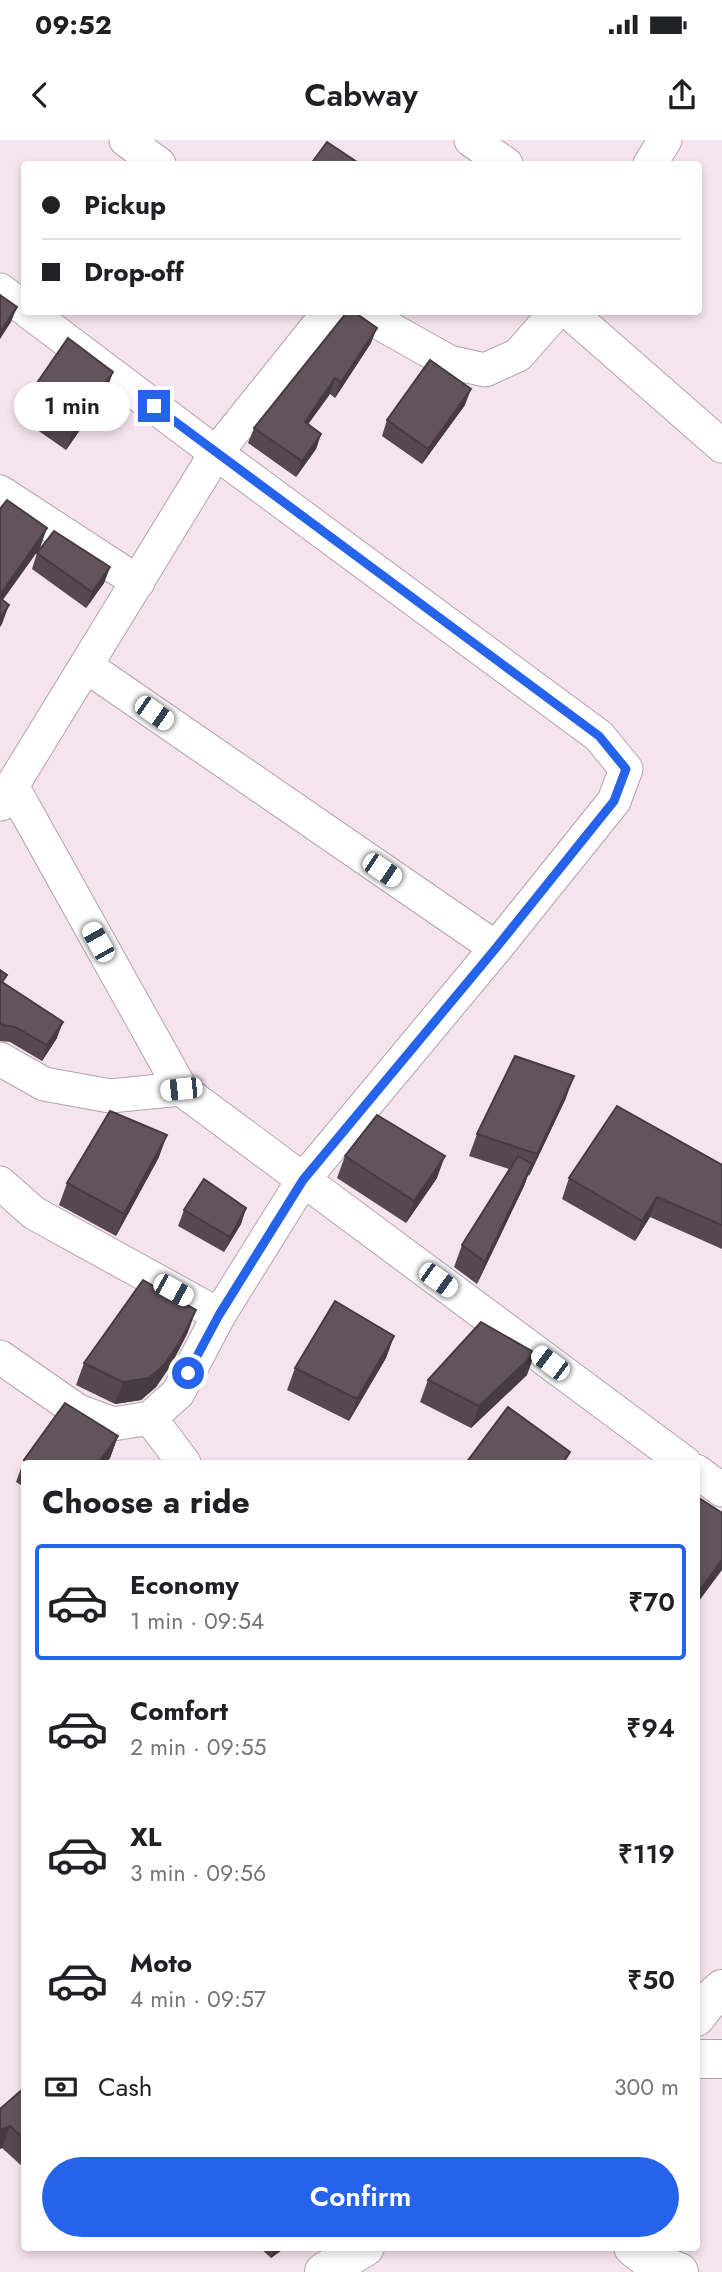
<!DOCTYPE html>
<html lang="en">
<head>
<meta charset="utf-8">
<style>
  :root { --surface:#fff; --page:#f2f2f2; --text:#202124; --muted:#757577; --line:#e0e0e0; --accent:#2563eb }
  body { margin:0; font-family:Jost,sans-serif; background:var(--page); color:var(--text); height:100vh; display:flex; flex-direction:column; font-size:26px; white-space:nowrap }
  * { box-sizing:border-box; margin:0 }
  p { font-size:23px; color:var(--muted) }
  .icon { flex:none; width:38px; height:38px; fill:none; stroke:currentColor; stroke-width:2; stroke-linecap:round; stroke-linejoin:round }
  .map { position:relative; flex:1; overflow:hidden }
  .side { position:absolute; left:21px; top:1320px; width:679px; height:791px; display:flex; flex-direction:column; background:var(--surface); border-radius:7px; box-shadow:0 4px 10px #0003 }
  .side>* { flex:none }
  .guide { position:absolute; left:21px; top:21px; width:681px; height:154px; border-radius:7px; box-shadow:0 4px 10px #0003; display:grid; align-content:center; height:154px; padding:0 21px; background:var(--surface) }
  .end { position:absolute; width:32px; height:32px; margin:-16px; border:9px solid #2563eb; background:#fff; box-shadow:0 0 0 4px #fff }
  .from { border-radius:50% }
  .bubble { position:absolute; height:49px; border-radius:24px; background:var(--surface); box-shadow:0 4px 10px #0003; font-size:23px; font-weight:600; line-height:49px; text-align:center }
  .car { position:absolute; width:21px; height:42px; margin:-21px -10px; border-radius:9px; box-shadow:0 0 5px 2px #0007; background:linear-gradient(#fff 24%,#345 0 40%,#fff 0 76%,#345 0 86%,#fff 0) }
  .guide b { display:flex; align-items:center; gap:24px; height:66px; font-size:26px }
  .guide b+b { border-top:2px solid var(--line) }
  .guide i { width:18px; height:18px; background:var(--text) }
  ul { padding:0; list-style:none }
  li { display:flex; align-items:center; gap:21px; height:116px; margin:0 14px 10px; padding:0 7px; border:4px solid transparent; border-radius:7px }
  li div { flex:1 }
  li b { display:block; font-size:26px }
  li em { font-style:normal; font-weight:600 }
  li.on { border-color:var(--accent) }
  li>.icon { width:63px; height:63px; stroke-width:1.5 }
  h2 { padding:0 21px; font-size:32px; line-height:84px }
  .pay { display:flex; align-items:center; gap:18px; height:77px; padding:0 21px; font-size:26px }
  .pay p { margin-inline-start:auto }
  .cta { display:flex; gap:14px; margin-top:auto; padding:14px 21px }
  .cta a { flex:1; height:80px; border-radius:42px; background:var(--accent); color:#fff; font-size:28px; font-weight:600; line-height:80px; text-align:center }
  .status { display:flex; justify-content:space-between; align-items:center; height:49px; padding:0 35px; background:var(--surface); direction:ltr }
  .status svg { height:19px; fill:currentColor }
  header { display:flex; justify-content:space-between; align-items:center; height:91px; padding:0 21px; background:var(--surface); font-size:32px; font-weight:600 }
  .map>svg:first-child { display:block }
  .lines { fill:none; stroke-linecap:round; stroke-linejoin:round }
  .minor-casing { stroke:#b3a3ac; stroke-width:35 }
  .major-casing { stroke:#b3a3ac; stroke-width:40 }
  .highway-casing { stroke:#b3a3ac; stroke-width:40 }
  .minor { stroke:#fff; stroke-width:33 }
  .major { stroke:#fff; stroke-width:38 }
  .highway { stroke:#fff; stroke-width:38 }
  .wall { fill:#55484f }
  .shaded-wall { fill:#453b40 }
  .building { fill:#63545c; stroke:#453b40; stroke-width:2 }
  .route { stroke:#2563eb; stroke-width:9 }
</style>
</head>
<body>
<div class="status"><b>09:52</b><svg viewBox="0 0 49 12"><path d="M0 12V9h3v3zM5 12V6h3v6zM10 12V3h3v9zM15 12V0h3v12zM26 1h20v11H26zM47 4h2v5h-2z"/></svg></div>
<header><svg class="icon" aria-label="back" viewBox="0 0 24 24"><path d="M15 5l-7 7 7 7"/></svg>Cabway<svg class="icon" aria-label="share" viewBox="0 0 24 24"><path d="M12 15V3M7 8l5-5 5 5M5 13v7h14v-7"/></svg></header>
<div class="map">
<svg width="722" height="2132" viewBox="0 0 722 2132">
  <rect width="100%" height="100%" fill="#f5e4ee"/>
  <g class="lines">
    <defs>
      <path id="minor" d="M126,0L159,24
        M471,0L506,24
        M650,24L665,0
        M0,150L24,168
        M360,172L449,222L485,230L518,215L556,172
        M569,172L722,306
        M0,352L138,442
        M86,526L496,808
        M12,646L181,949L685,1323
        M1,664L216,313L329,172
        M0,919L44,944L110,956L181,949
        M0,1043L34,1073L219,1175
        M0,1217L78,1271L113,1284L150,1278L178,1253L219,1175L303,1040L496,808L614,661L626,629L599,596L216,313L29,172
        M150,1278L184,1323
        M696,1331L722,1350"/>
      <path id="major" d="M696,1877L706,1864L722,1849"/>
      <path id="highway" d="M696,1919H722
        M633,2107L652,2122L679,2132
        M324,2132L365,2107"/>
    </defs>
    <!-- minor casing -->
    <use href="#minor" class="minor-casing"/>
    <!-- major casing -->
    <use href="#major" class="major-casing"/>
    <!-- highway casing -->
    <use href="#highway" class="highway-casing"/>
    <!-- minor -->
    <use href="#minor" class="minor"/>
    <!-- major -->
    <use href="#major" class="major"/>
    <!-- highway -->
    <use href="#highway" class="highway"/>
  </g>
  <!-- wall -->
  <path class="wall" d="M371,203L335,258L330,254L308,284L321,294L316,309L296,337L248,303L254,288Z
    M113,232L105,254L66,310L20,278L28,256Z
    M465,265L422,324L382,296L387,280Z
    M37,413L110,427L104,443L86,468L32,429Z
    M0,830L4,843L57,898L42,921L10,902L0,901Z
    M566,958L529,1036L528,1035L524,1046L477,1144L454,1127L462,1105L509,1029L469,1016L477,994Z
    M345,1016L437,1038L406,1083L337,1038Z
    M159,1017L116,1096L59,1065L67,1043Z
    M722,1025V1109L650,1077L635,1101L562,1059L569,1038Z
    M246,1068L241,1084L224,1112L178,1086L184,1070Z
    M188,1192L171,1225L156,1247L141,1260L115,1264L76,1245L84,1223Z
    M394,1196L386,1218L349,1281L287,1250L295,1228Z
    M527,1235L471,1288L420,1262L428,1240Z
    M118,1296L110,1318L106,1323H24V1347L16,1342L24,1320Z
    M24,1948V2028L2,2008L0,2009Z
    M259,2107H286L271,2118Z"/>
  <!-- shaded-wall -->
  <path class="shaded-wall" d="M17,167L11,182L0,199V192Z
    M377,188L371,203L335,258L341,242Z
    M113,232L105,254L66,310L74,288Z
    M335,238L330,254L299,297L305,282Z
    M471,249L465,265L422,324L428,309Z
    M321,294L316,309L296,337L302,321Z
    M47,388L40,408L0,464V455Z
    M110,427L104,443L86,468L92,452Z
    M9,465L2,484L0,487V478Z
    M63,882L57,898L42,921L47,905Z
    M574,936L566,958L529,1036L537,1014Z
    M167,995L159,1017L116,1096L124,1074Z
    M445,1016L437,1038L406,1083L414,1061Z
    M532,1024L524,1046L477,1144L485,1122Z
    M657,1057L650,1077L635,1101L642,1081Z
    M246,1068L241,1084L224,1112L230,1097Z
    M196,1170L188,1192L171,1225L156,1247L141,1260L115,1264L123,1242Z
    M394,1196L386,1218L349,1281L357,1259Z
    M535,1213L527,1235L471,1288L479,1266Z
    M118,1296L110,1318L106,1323H98Z
    M722,1420V1430L696,1465V1455Z
    M10,1986L2,2008L0,2009V1990Z
    M275,2107H286L271,2118Z"/>
  <!-- building -->
  <path class="building" d="M327,2L360,24H311Z
    M0,155L17,167L0,192Z
    M347,172H354L377,188L341,242L335,238L305,282L321,294L302,321L254,288Z
    M68,198L113,232L74,288L28,256Z
    M430,220L471,249L428,309L387,280Z
    M7,360L47,388L0,455V369Z
    M54,391L110,427L92,452L37,413Z
    M0,458L9,465L0,478Z
    M0,830L7,835L2,842L63,882L47,905L15,887L3,885L0,883Z
    M515,916L574,936L537,1014L477,994Z
    M617,966L722,1025V1085L657,1057L642,1081L569,1038Z
    M110,971L167,995L124,1074L67,1043Z
    M377,975L445,1016L414,1061L345,1016Z
    M518,1016L532,1024L485,1122L462,1105Z
    M204,1039L246,1068L230,1097L184,1070Z
    M143,1140L196,1170L179,1203L164,1225L149,1238L123,1242L84,1223Z
    M335,1161L394,1196L357,1259L295,1228Z
    M481,1182L535,1213L479,1266L428,1240Z
    M65,1263L118,1296L98,1323H29L24,1320Z
    M508,1267L570,1312L563,1323H466Z
    M696,1356L722,1373V1420L696,1455Z
    M24,1948V1999L10,1986L0,1990V1969Z"/>
  <g class="lines">
    <!-- route -->
    <path class="route" d="M154,266L599,596L626,629L614,661L496,808L303,1040L219,1175L188,1233"/>
  </g>
</svg>
<i class="end from" style="left:188px;top:1233px"></i>
<i class="end" style="left:154px;top:266px"></i>
<div class="bubble" style="left:14px;top:242px;width:116px">1 min</div>
<i class="car" style="left:154px;top:573px;rotate:125deg"></i>
<i class="car" style="left:382px;top:730px;rotate:124deg"></i>
<i class="car" style="left:98px;top:802px;rotate:331deg"></i>
<i class="car" style="left:181px;top:949px;rotate:264deg"></i>
<i class="car" style="left:438px;top:1140px;rotate:126deg"></i>
<i class="car" style="left:173px;top:1150px;rotate:119deg"></i>
<i class="car" style="left:550px;top:1223px;rotate:307deg"></i>
<div class="guide">
<b><i class="from"></i>Pickup</b>
<b><i></i>Drop-off</b>
</div>
<section class="side">
<h2>Choose a ride</h2>
<ul>
<li class="on"><svg class="icon" aria-label="car" viewBox="0 0 24 24"><path d="M5 17H2v-5l4-1 3-4h7l3 4 3 1v5h-3M9 17h6M6 11h13"/><circle cx="7" cy="17" r="2"/><circle cx="17" cy="17" r="2"/></svg><div><b>Economy</b><p>1 min · 09:54</p></div><em>₹70</em></li>
<li><svg class="icon" aria-label="car" viewBox="0 0 24 24"><path d="M5 17H2v-5l4-1 3-4h7l3 4 3 1v5h-3M9 17h6M6 11h13"/><circle cx="7" cy="17" r="2"/><circle cx="17" cy="17" r="2"/></svg><div><b>Comfort</b><p>2 min · 09:55</p></div><em>₹94</em></li>
<li><svg class="icon" aria-label="car" viewBox="0 0 24 24"><path d="M5 17H2v-5l4-1 3-4h7l3 4 3 1v5h-3M9 17h6M6 11h13"/><circle cx="7" cy="17" r="2"/><circle cx="17" cy="17" r="2"/></svg><div><b>XL</b><p>3 min · 09:56</p></div><em>₹119</em></li>
<li><svg class="icon" aria-label="car" viewBox="0 0 24 24"><path d="M5 17H2v-5l4-1 3-4h7l3 4 3 1v5h-3M9 17h6M6 11h13"/><circle cx="7" cy="17" r="2"/><circle cx="17" cy="17" r="2"/></svg><div><b>Moto</b><p>4 min · 09:57</p></div><em>₹50</em></li>
</ul>
<div class="pay"><svg class="icon" aria-label="cash" viewBox="0 0 24 24"><path d="M3 7h18v10H3z"/><circle cx="12" cy="12" r="2"/></svg>Cash<p>300 m</p></div>
<div class="cta"><a>Confirm</a></div>
</section>
</div>
</body>
</html>
